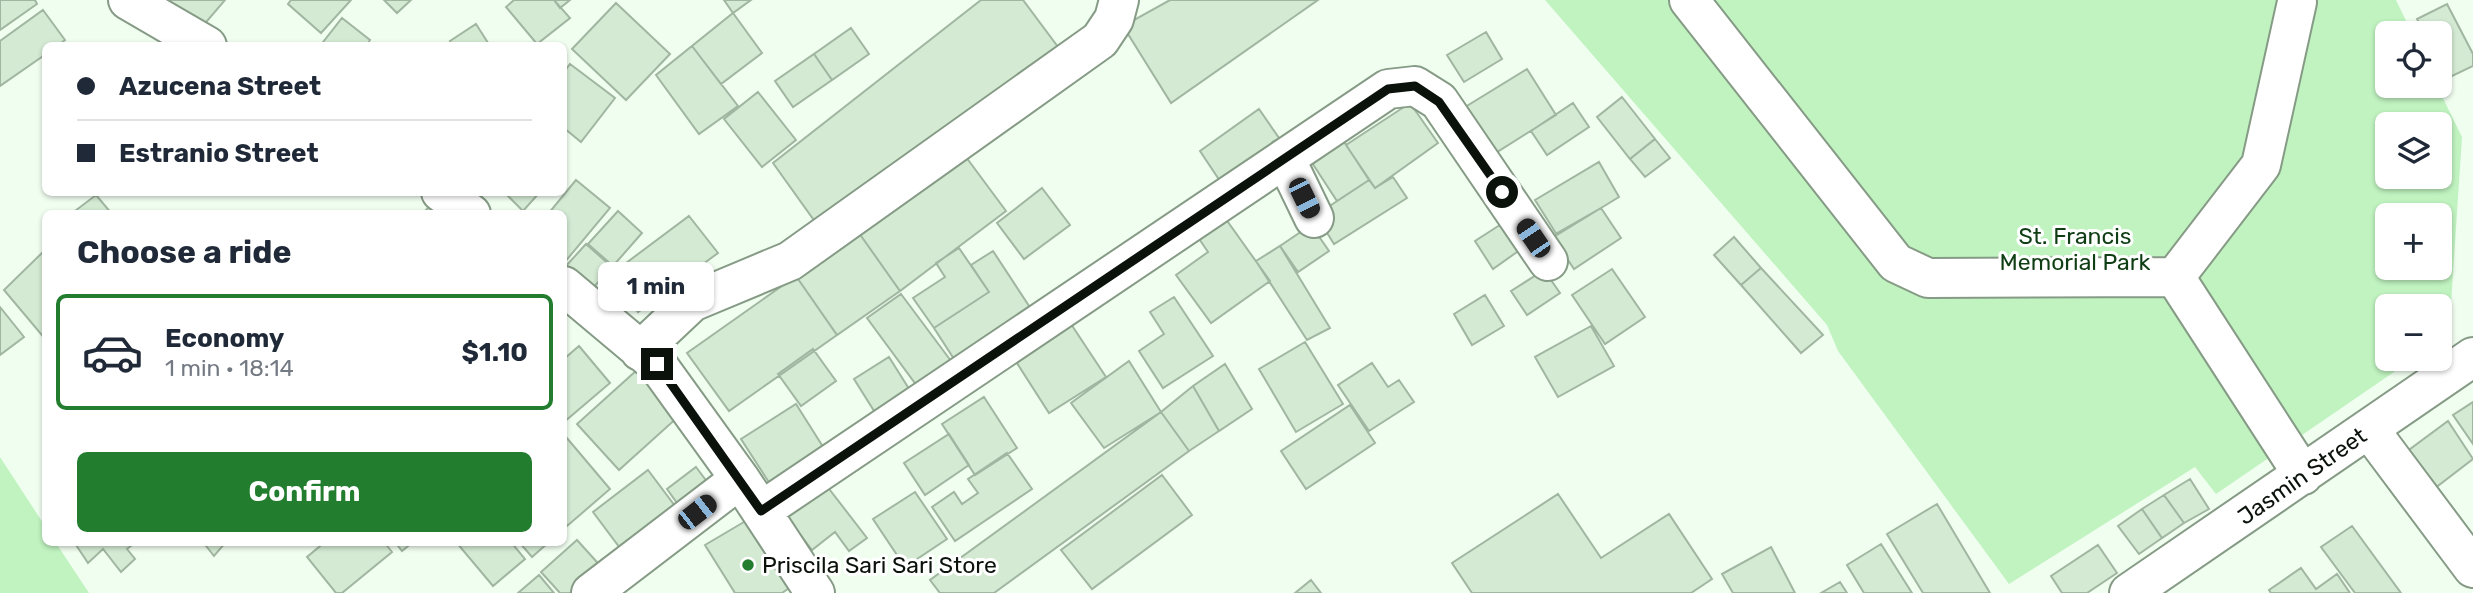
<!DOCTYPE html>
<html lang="en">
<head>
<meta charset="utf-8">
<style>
  :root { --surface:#fff; --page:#f2f2f3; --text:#1f2937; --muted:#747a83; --line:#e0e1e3; --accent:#227e2e }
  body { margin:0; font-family:Rubik,sans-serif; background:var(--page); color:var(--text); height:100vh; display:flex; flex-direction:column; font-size:26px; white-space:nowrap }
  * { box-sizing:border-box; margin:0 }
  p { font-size:23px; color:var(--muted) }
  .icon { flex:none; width:38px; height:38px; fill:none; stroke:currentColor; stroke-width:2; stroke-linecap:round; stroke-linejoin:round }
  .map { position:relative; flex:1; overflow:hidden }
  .details { position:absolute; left:42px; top:210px; width:525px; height:336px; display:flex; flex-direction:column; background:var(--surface); border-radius:10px; box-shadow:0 2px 5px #0004 }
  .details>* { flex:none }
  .guide { position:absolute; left:42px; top:42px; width:525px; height:154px; border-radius:10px; box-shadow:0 2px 5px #0004; display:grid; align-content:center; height:154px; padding:0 35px; background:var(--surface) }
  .tools { position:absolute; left:2375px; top:21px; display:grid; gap:14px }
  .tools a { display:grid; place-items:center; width:77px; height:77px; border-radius:10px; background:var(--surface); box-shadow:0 2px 5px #0004; font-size:35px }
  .end { position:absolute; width:32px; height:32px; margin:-16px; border:9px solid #0b120b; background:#fff; box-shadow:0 0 0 4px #fff }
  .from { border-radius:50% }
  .bubble { position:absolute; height:49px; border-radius:10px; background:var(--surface); box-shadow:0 2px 5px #0004; font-size:23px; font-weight:700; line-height:49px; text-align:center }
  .car { position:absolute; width:21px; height:42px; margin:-21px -10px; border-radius:9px; box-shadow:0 0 5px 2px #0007; background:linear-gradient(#222 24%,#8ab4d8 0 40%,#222 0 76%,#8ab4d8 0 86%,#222 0) }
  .guide b { display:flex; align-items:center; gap:24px; height:66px; font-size:26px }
  .guide b+b { border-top:2px solid var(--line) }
  .guide i { width:18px; height:18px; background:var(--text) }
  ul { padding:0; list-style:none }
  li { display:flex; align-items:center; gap:21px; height:116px; margin:0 14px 10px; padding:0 21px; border:4px solid transparent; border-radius:10px }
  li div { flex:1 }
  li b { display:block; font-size:26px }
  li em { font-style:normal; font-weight:700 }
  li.current { border-color:var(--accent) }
  li>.icon { width:63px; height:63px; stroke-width:1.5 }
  h2 { padding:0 35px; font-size:32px; line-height:84px }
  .primary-button { display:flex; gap:14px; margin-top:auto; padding:14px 35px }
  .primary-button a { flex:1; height:80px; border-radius:10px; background:var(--accent); color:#fff; font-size:28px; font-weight:700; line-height:80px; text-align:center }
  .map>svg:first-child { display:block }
  .green { fill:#c0f3c0; fill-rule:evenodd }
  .building { fill:#d4ead3; stroke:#a1b6a1; stroke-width:2 }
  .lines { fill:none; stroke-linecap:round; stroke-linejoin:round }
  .minor-casing { stroke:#869b86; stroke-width:42 }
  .minor { stroke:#fff; stroke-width:38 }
  .route { stroke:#0b120b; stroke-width:9 }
  .poi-dot { fill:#227e2e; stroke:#fff; stroke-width:2.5 }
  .labels { text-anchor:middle; stroke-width:6; stroke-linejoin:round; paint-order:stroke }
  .park-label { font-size:23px; fill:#0f3e14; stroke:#fff }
  .street-label { font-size:23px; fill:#0b120b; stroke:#fff }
  .poi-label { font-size:23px; fill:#0b120b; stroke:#fff; text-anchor:start }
</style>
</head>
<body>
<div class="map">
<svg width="2473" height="593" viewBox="0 0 2473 593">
  <rect width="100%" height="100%" fill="#f0fef0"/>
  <!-- green -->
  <path class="green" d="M1545,0H2396L2412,33H2387V86H2437L2462,137L2449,334L2440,340V306H2387V359H2413L2216,494L2195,467L2009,584L1838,351L1827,325ZM2387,124H2440V177H2387ZM2387,215H2440V268H2387Z
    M0,457L45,526L46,542L56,543L89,593H0Z"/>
  <!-- building -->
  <path class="building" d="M0,0H35L37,4L0,30Z
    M163,0H225L202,27Z
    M291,0H351L321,33L288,4Z
    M384,0H411L397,13Z
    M514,0H554L570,18L537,44L506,7Z
    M554,0H570L560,8Z
    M724,0H751L733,13Z
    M981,0H1023L1064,55L821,230L773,163Z
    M1170,0H1318L1171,103L1123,26Z
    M616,3L670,54L626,100L572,49Z
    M2447,4L2473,54V66L2448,78L2440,62V33H2424L2417,19Z
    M43,10L65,40L57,46H46V54L0,86V41Z
    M733,13L762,53L721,84L692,46Z
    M342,18L370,40L366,46H320Z
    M476,24L490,46H453L450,41Z
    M851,28L869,54L832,80L814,54Z
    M1486,32L1502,59L1464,82L1447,55Z
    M692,46L738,106L699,134L656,75Z
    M814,54L832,80L793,107L775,81Z
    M570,64L615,98L581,142L564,128V72Z
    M1527,69L1556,115L1486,159L1457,112Z
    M758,92L796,140L762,167L724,119Z
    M1622,97L1655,139L1630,159L1597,117Z
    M1410,103L1438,143L1375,188L1346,145Z
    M1573,103L1589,127L1547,155L1531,131Z
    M1259,109L1286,148L1226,190L1200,151Z
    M1337,131L1369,180L1337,201L1305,152Z
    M1655,139L1670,158L1645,177L1630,159Z
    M966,157L1006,211L900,291L859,233Z
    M1599,162L1619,197L1557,235L1535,200Z
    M1393,177L1407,198L1334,244L1316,215L1369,180L1375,188Z
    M576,180L610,208L564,263V214H548Z
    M1042,188L1070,225L1024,259L997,223Z
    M504,192H540L523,211Z
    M96,195L112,214H71Z
    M432,204L442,214H422Z
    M1218,208L1270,281L1211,323L1176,275L1208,252L1191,227Z
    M1601,208L1621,238L1574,269L1552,236Z
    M618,211L642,233L613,266L588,244Z
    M689,216L718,253L638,312L610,275Z
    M1506,221L1524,247L1493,269L1475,241Z
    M1311,225L1329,251L1298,272L1280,246Z
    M859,233L900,291L837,335L796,276Z
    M1734,237L1761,268L1741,285L1714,255Z
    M586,244L612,267L592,289L566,266Z
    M1280,246L1330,328L1307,340L1256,261Z
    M959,248L989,292L934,328L913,298L945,277L936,263Z
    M46,249V340L4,290Z
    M993,251L1033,312L956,362L934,328L989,292L971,265Z
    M1761,268L1823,335L1801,353L1741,285Z
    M1612,269L1645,317L1605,344L1572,295Z
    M1544,270L1560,293L1527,315L1511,291Z
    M796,276L837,335L729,411L687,353Z
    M901,294L954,365L920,390L867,318Z
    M1485,295L1504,326L1472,345L1454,314Z
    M1174,297L1213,356L1163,388L1139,351L1164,334L1150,312Z
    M0,307L24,337L0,355Z
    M1069,321L1106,377L1049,413L1013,357Z
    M1591,326L1614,366L1558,397L1535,357Z
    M1305,342L1343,404L1296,432L1259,369Z
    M579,346L610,383L564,422V359Z
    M813,349L836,381L801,406L778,374Z
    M889,357L911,392L876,414L854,379Z
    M1129,361L1161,412L1104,448L1071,403Z
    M1372,363L1388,387L1399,380L1414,402L1369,431L1338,385Z
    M1225,364L1252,409L1219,431L1193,386Z
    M637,370L679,416L619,470L577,424Z
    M1193,386L1219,431L1189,451L1161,412Z
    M984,397L1017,448L975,475L942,424Z
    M2473,402V444L2453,415Z
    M796,404L825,450L770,484L741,439Z
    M1350,405L1375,443L1306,489L1281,451Z
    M1161,412L1189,451L994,593H940L930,580Z
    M2448,421L2473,459L2426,495L2398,458Z
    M949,434L969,465L925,495L904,463Z
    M566,437L610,489L567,526L564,521Z
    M1007,453L1032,489L955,541L932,507L954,492L962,504L978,493L968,479Z
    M696,467L717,495L687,517L667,489Z
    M648,470L681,514L626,556L593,512Z
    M1162,475L1192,515L1092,589L1061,550Z
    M2190,479L2209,509L2184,523L2164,495Z
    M823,481L867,538L849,551L835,532L812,550L782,511Z
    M915,492L947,539L905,567L873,519Z
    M1558,494L1601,558L1669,514L1712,579L1691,593H1472L1452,563Z
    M2164,495L2184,523L2162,538L2142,509Z
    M1937,504L1990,593H1923L1887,534Z
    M2142,509L2162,538L2139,554L2118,526Z
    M749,519L792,586L782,593H735L705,545Z
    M2352,526L2401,593H2355L2321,547Z
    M577,540L605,571L580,593H560L541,572Z
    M74,542H136L127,549L135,559L121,572L103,549L88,563Z
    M203,542H226L214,556Z
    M325,542H384L392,552L342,593H336L307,557Z
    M395,542H413L402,551Z
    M456,542H511L525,559L493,586Z
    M519,542H549L532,557Z
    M1881,544L1912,593H1864L1847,565Z
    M2098,545L2117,573L2087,593H2062L2051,576Z
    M1771,547L1795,593H1733L1722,574Z
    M2301,568L2316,589L2337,574L2350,593H2271L2269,590Z
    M539,575L554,593H518Z
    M1311,580L1321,593H1295Z
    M1840,582L1847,593H1821Z"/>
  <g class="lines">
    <defs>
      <path id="minor" d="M128,0L207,46
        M1689,0L1896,263L1928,278L2175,277
        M2297,2L2261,165L2175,277L2303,475
        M1285,158L1314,218
        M441,192L471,214
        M564,286L657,364L740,479L815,593
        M640,351L692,302L790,261L1100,40L1114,19L1119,0
        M2369,429L2473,568
        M761,511L1388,89L1415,86L1439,101L1548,261
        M591,593L740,479
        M2129,593L2473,357"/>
    </defs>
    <!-- minor casing -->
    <use href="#minor" class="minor-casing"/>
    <!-- minor -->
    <use href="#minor" class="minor"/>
  </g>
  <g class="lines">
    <!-- route -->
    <path class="route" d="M657,364L761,511L1388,89L1415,86L1439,102L1502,192"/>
  </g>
  <!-- markers -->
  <circle class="poi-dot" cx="748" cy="565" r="7"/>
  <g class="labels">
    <!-- park labels -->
    <g class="park-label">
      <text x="2075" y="244">St. Francis<tspan x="2075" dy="26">Memorial Park</tspan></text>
    </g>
    <!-- street labels -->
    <g class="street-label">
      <text transform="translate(2302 476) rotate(-35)" y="8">Jasmin Street</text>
    </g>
    <!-- poi labels -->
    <g class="poi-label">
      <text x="762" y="573">Priscila Sari Sari Store</text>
    </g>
  </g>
</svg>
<div class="tools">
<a><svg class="icon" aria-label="locate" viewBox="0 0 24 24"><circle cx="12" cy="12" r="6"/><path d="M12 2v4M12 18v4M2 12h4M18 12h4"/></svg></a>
<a><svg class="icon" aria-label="layers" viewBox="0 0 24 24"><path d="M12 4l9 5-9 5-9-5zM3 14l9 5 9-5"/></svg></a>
<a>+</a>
<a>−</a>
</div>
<i class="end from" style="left:1502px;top:192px"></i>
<i class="end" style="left:657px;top:364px"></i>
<div class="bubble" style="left:598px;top:262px;width:116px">1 min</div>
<i class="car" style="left:1304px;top:198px;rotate:154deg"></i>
<i class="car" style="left:1533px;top:238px;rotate:326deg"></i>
<i class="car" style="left:697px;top:512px;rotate:52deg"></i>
<div class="guide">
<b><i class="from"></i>Azucena Street</b>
<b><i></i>Estranio Street</b>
</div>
<section class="details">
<h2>Choose a ride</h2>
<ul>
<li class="current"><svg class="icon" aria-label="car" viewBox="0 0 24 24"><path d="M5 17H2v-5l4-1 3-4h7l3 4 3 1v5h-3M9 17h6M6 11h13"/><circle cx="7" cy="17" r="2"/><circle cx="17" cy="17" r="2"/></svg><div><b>Economy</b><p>1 min · 18:14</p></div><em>$1.10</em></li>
</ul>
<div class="primary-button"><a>Confirm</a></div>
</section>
</div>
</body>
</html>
